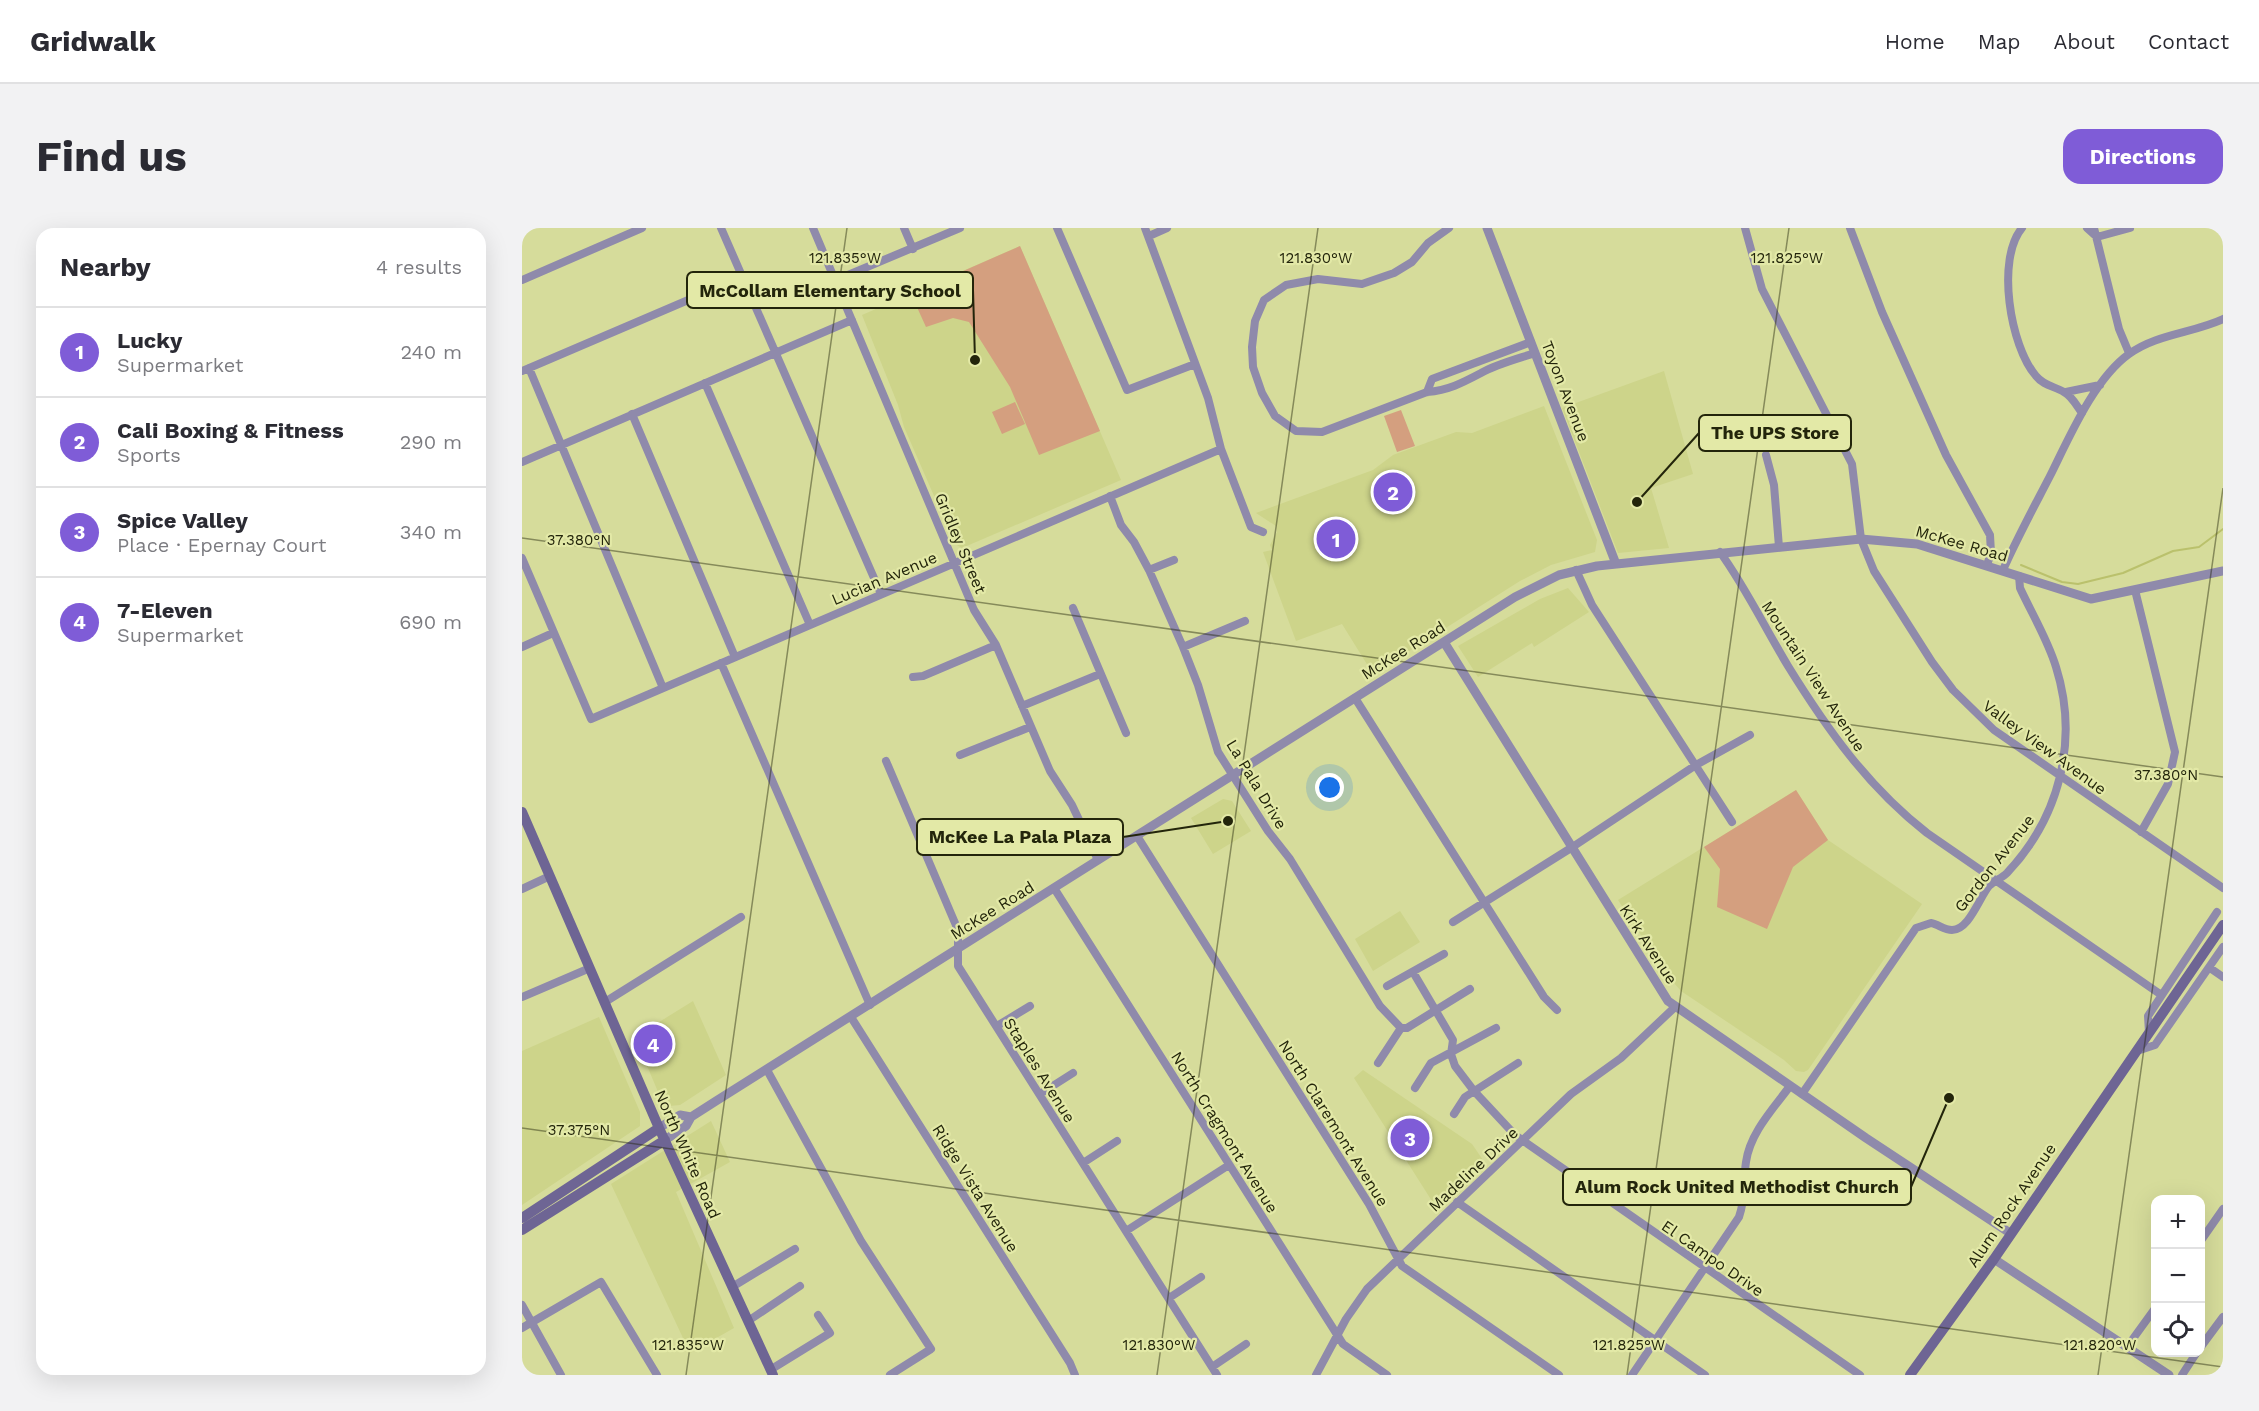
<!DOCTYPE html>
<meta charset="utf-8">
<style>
body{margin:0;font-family:"Work Sans",sans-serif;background:#f2f2f3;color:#2b2b33}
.controls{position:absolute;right:18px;bottom:18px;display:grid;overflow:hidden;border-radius:12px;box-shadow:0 6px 24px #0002}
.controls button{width:54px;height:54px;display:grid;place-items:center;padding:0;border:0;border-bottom:2px solid #e1e1e2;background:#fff;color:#2b2b33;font:30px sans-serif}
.you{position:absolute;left:808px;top:560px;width:21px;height:21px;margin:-15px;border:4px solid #fff;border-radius:50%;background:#1a73e8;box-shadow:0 0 0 9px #1a73e833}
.badge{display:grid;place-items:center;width:39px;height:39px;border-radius:50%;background:#7f5cd7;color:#fff;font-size:20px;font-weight:700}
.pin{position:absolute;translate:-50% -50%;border:3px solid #fff;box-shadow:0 2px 6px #0006}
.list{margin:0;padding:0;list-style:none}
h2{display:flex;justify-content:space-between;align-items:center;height:78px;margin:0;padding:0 24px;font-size:26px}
h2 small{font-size:20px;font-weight:400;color:#7c7c81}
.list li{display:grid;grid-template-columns:39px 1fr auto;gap:18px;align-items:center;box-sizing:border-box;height:90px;padding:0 24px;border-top:2px solid #e1e1e2}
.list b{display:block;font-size:22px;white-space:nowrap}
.list p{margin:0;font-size:20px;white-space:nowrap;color:#7c7c81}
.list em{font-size:20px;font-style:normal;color:#7c7c81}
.icon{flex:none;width:33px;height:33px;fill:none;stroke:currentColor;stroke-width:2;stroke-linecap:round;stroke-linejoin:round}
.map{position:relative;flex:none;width:1701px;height:1147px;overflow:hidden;border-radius:18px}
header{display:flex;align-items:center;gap:36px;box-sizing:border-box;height:84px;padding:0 30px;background:#fff;border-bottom:2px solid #e1e1e2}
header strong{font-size:28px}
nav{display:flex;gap:33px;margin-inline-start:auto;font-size:21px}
.intro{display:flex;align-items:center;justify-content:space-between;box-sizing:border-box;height:144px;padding:0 36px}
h1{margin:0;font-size:42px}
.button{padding:15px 27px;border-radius:18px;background:#7f5cd7;color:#fff;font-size:21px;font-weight:700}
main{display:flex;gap:36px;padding:0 36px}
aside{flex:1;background:#fff;border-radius:18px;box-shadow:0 6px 24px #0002}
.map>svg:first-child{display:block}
</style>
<header>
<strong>Gridwalk</strong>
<nav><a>Home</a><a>Map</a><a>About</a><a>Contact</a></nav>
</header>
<div class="intro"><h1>Find us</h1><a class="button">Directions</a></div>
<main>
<aside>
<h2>Nearby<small>4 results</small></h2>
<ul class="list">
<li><span class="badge">1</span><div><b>Lucky</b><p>Supermarket</p></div><em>240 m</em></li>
<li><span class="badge">2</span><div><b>Cali Boxing &amp; Fitness</b><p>Sports</p></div><em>290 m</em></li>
<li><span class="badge">3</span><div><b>Spice Valley</b><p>Place · Epernay Court</p></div><em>340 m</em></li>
<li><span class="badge">4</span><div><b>7-Eleven</b><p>Supermarket</p></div><em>690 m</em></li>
</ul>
</aside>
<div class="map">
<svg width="1701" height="1147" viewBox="0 0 1701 1147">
<rect width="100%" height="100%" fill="#d6dc9b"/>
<path fill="#cdd48a" d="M498,18L599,252L440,320L433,316L382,199L376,177L340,87Z
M1142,143L1171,246L1129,260L1147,320L1096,325L1040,180Z
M1022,178L1075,312L1073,324L1029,337L998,353L851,446L820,396L774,413L741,324L750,322L748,317L755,304L754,298L734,285L851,242L871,227L934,204L950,205Z
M1046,360L1067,384L1012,419L1010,415L956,449L936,418L1018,371Z
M1274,562L1306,612L1400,676L1286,842L1282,844L1274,843L1262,832L1159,763L1145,747L1096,672Z
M701,571L710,573L729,603L691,626L669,590Z
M878,683L898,714L851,743L833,711Z
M171,773L204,847L158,877L147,878L139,871L113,809Z
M77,789L118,884V898L0,977V823Z
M841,842L950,916L963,935L915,981L832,850Z
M189,893L208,934L154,964L212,1100L168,1125L89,956Z"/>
<path fill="#d49f7f" d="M498,18L578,203L517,227L488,159L447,94L431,90L404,99L389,66Z
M493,174L503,196L480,206L470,184Z
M879,182L893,218L875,224L862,188Z
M1274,562L1306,612L1271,639L1245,701L1195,679L1198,641L1182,619Z"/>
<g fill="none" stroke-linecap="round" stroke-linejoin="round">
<path stroke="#bac16c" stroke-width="2" d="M1499,337L1540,354L1556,356L1601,345L1651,323L1677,319L1701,301"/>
<path stroke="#8f8aab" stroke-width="8" d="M199,0L359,366
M291,0L452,382L474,417L528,543L550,577L576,632
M382,0L391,21
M535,0L605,162L673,136
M623,0L686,170L699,221L729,299L741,304
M927,0L906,15L890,34L872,45L840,56L796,51L764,57L742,72L733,93L730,119L731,139L740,165L753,188L774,203L800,204L905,164C927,162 940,155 959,145C975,136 995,131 1013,125
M1223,0L1240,61L1330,236L1339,311L1352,343L1410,434L1431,462L1472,502L1701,660
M1328,0L1360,84L1424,227L1468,307L1469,325L1465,337
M1500,0C1474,31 1488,118 1514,148C1522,158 1532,158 1542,164C1549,167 1555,178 1560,185
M1565,0L1575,9L1608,0
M1572,0L1597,101L1607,125
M627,8L645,0
M0,52L120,0
M314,52L438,0
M7,140L141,460
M0,143L220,49
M183,155L288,397
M905,164L910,151L1009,114
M1544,164L1578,157
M110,186L213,429
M1244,227L1252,257L1257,319
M0,234L330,92
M588,268L599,297L612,314L627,342L661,419L676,457L696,524L746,603L768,631L858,778L879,800H885L948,761
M1198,324C1224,360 1243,400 1266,438C1305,501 1346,559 1405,605L1638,766
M0,330L69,491L699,221
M627,342L652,332
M1054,342L1070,377L1210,594
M1481,342C1495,310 1512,279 1528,248C1547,210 1572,151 1607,126C1634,106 1671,105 1701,91
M1613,362L1653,524L1646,556L1619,604
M551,380L604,505
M0,419L31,405
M661,419L723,393
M199,435L348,777
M391,449L401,448L474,417
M833,470L1022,769L1035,782
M500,478L578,446
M438,527L508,499
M364,533L436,702V738L695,1147
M615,608L847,976L880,1038L1037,1147
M532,660L821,1116L865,1147
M0,661L28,648
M931,694L1049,620L1174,537L1228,507
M1688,740L1701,749
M891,744L931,812L929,826L933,838L952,863L993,907L1338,1147
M865,758L922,726
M0,769L68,740
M83,774L219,689
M329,789L548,1135L553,1147
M475,798L508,778
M1627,804L1626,788L1695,684
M1615,823L1633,817L1701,719
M856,835L879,800
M245,842L339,1013L409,1121L368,1147
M893,860L909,835L974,800
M518,866L551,845
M1280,866L1394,700L1409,695C1416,696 1422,702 1430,702C1447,702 1457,670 1467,658C1472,653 1480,650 1485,645C1538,589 1557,512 1534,439C1526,412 1510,386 1498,360L1497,348
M932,886L943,869L996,835
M561,935L595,913
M935,974L1183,1147
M604,1003L707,937
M1678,1014L1701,981
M210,1059L273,1021
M647,1070L679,1049
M0,1077L39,1147
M226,1093L278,1058
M0,1100L79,1054L135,1147
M1605,1119L1634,1079
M1678,1120L1701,1089
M690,1139L724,1116
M248,1142L308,1105L296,1087
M794,1147L824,1091L845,1061L1049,866L1099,830L1153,779
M1110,1147L1217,989C1224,970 1221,953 1224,934C1228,905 1251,881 1268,858
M1660,1147L1675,1124"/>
<path stroke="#8f8aab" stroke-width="9" d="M965,0L1094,336
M922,414L1146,773L1344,910L1488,1005
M137,900L158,887L169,889
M143,912L164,898L169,889L194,873L993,369L1037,347L1075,338L1339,311L1395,316L1569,371L1701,343
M1472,1031L1647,1147"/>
<path stroke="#6e6594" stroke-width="10" d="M0,584L137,900L251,1147
M0,990L137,900
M0,1002L143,912
M1388,1147L1472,1031L1701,697"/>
</g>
<path fill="none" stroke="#23250b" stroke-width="1.5" stroke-opacity="0.45" d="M0,310L1701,549M0,900L1701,1139M164,1147L325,0M635,1147L796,0M1105,1147L1267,0M1576,1147L1701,260"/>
<g text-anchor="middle" stroke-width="4.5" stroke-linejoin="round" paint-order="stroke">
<g font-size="16" fill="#23250b" stroke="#e3e9a7">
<text transform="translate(1044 163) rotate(69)" y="6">Toyon Avenue</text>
<text transform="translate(439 315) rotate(67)" y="6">Gridley Street</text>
<text transform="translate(1440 315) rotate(16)" y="6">McKee Road</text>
<text transform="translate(362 350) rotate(-23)" y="6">Lucian Avenue</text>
<text transform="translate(881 422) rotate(-32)" y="6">McKee Road</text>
<text transform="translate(1292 448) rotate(57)" y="6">Mountain View Avenue</text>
<text transform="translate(1523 519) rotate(36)" y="6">Valley View Avenue</text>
<text transform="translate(735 556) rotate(59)" y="6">La Pala Drive</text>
<text transform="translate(1472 635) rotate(-52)" y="6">Gordon Avenue</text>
<text transform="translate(470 682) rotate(-32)" y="6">McKee Road</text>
<text transform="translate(1127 716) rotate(57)" y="6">Kirk Avenue</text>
<text transform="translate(518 842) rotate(58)" y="6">Staples Avenue</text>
<text transform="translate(812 895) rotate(58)" y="6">North Claremont Avenue</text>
<text transform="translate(703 904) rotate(58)" y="6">North Cragmont Avenue</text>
<text transform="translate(166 926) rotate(66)" y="6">North White Road</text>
<text transform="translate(951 941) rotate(-43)" y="6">Madeline Drive</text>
<text transform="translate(454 960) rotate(58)" y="6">Ridge Vista Avenue</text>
<text transform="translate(1489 977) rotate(-56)" y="6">Alum Rock Avenue</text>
<text transform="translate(1191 1030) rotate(35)" y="6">El Campo Drive</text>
</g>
</g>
<g font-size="15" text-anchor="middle" fill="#23250b" stroke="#e3e9a7" stroke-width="4.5" stroke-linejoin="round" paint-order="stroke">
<text x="323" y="35">121.835°W</text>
<text x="794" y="35">121.830°W</text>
<text x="1265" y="35">121.825°W</text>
<text x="57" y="317">37.380°N</text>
<text x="1644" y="552">37.380°N</text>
<text x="57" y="907">37.375°N</text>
<text x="166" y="1122">121.835°W</text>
<text x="637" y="1122">121.830°W</text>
<text x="1107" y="1122">121.825°W</text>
<text x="1578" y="1122">121.820°W</text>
</g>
<path fill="none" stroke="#23250b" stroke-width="2" d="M453 132L451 62M1115 274L1177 205M706 593L601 609M1427 870L1389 959"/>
<g fill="#23250b" stroke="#e3e9a7" stroke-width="2">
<circle cx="453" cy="132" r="6"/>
<circle cx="1115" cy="274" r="6"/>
<circle cx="706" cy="593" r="6"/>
<circle cx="1427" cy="870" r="6"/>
</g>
<g fill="#e3e9a7" stroke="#23250b" stroke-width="2">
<rect x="165" y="44" width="286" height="36" rx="6"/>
<rect x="1177" y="187" width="152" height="36" rx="6"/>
<rect x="395" y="591" width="206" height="36" rx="6"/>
<rect x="1041" y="941" width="348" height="36" rx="6"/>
</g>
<g font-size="18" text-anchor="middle" font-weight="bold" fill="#23250b">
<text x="308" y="69">McCollam Elementary School</text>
<text x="1253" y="211">The UPS Store</text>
<text x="498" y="615">McKee La Pala Plaza</text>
<text x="1215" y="965">Alum Rock United Methodist Church</text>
</g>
</svg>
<div class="controls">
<button>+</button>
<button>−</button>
<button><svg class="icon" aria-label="locate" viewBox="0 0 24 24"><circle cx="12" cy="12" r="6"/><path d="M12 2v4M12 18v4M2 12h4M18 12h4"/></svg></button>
</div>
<div class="you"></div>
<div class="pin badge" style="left:814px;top:311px">1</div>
<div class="pin badge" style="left:871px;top:264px">2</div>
<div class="pin badge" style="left:888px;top:910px">3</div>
<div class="pin badge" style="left:131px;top:816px">4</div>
</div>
</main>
